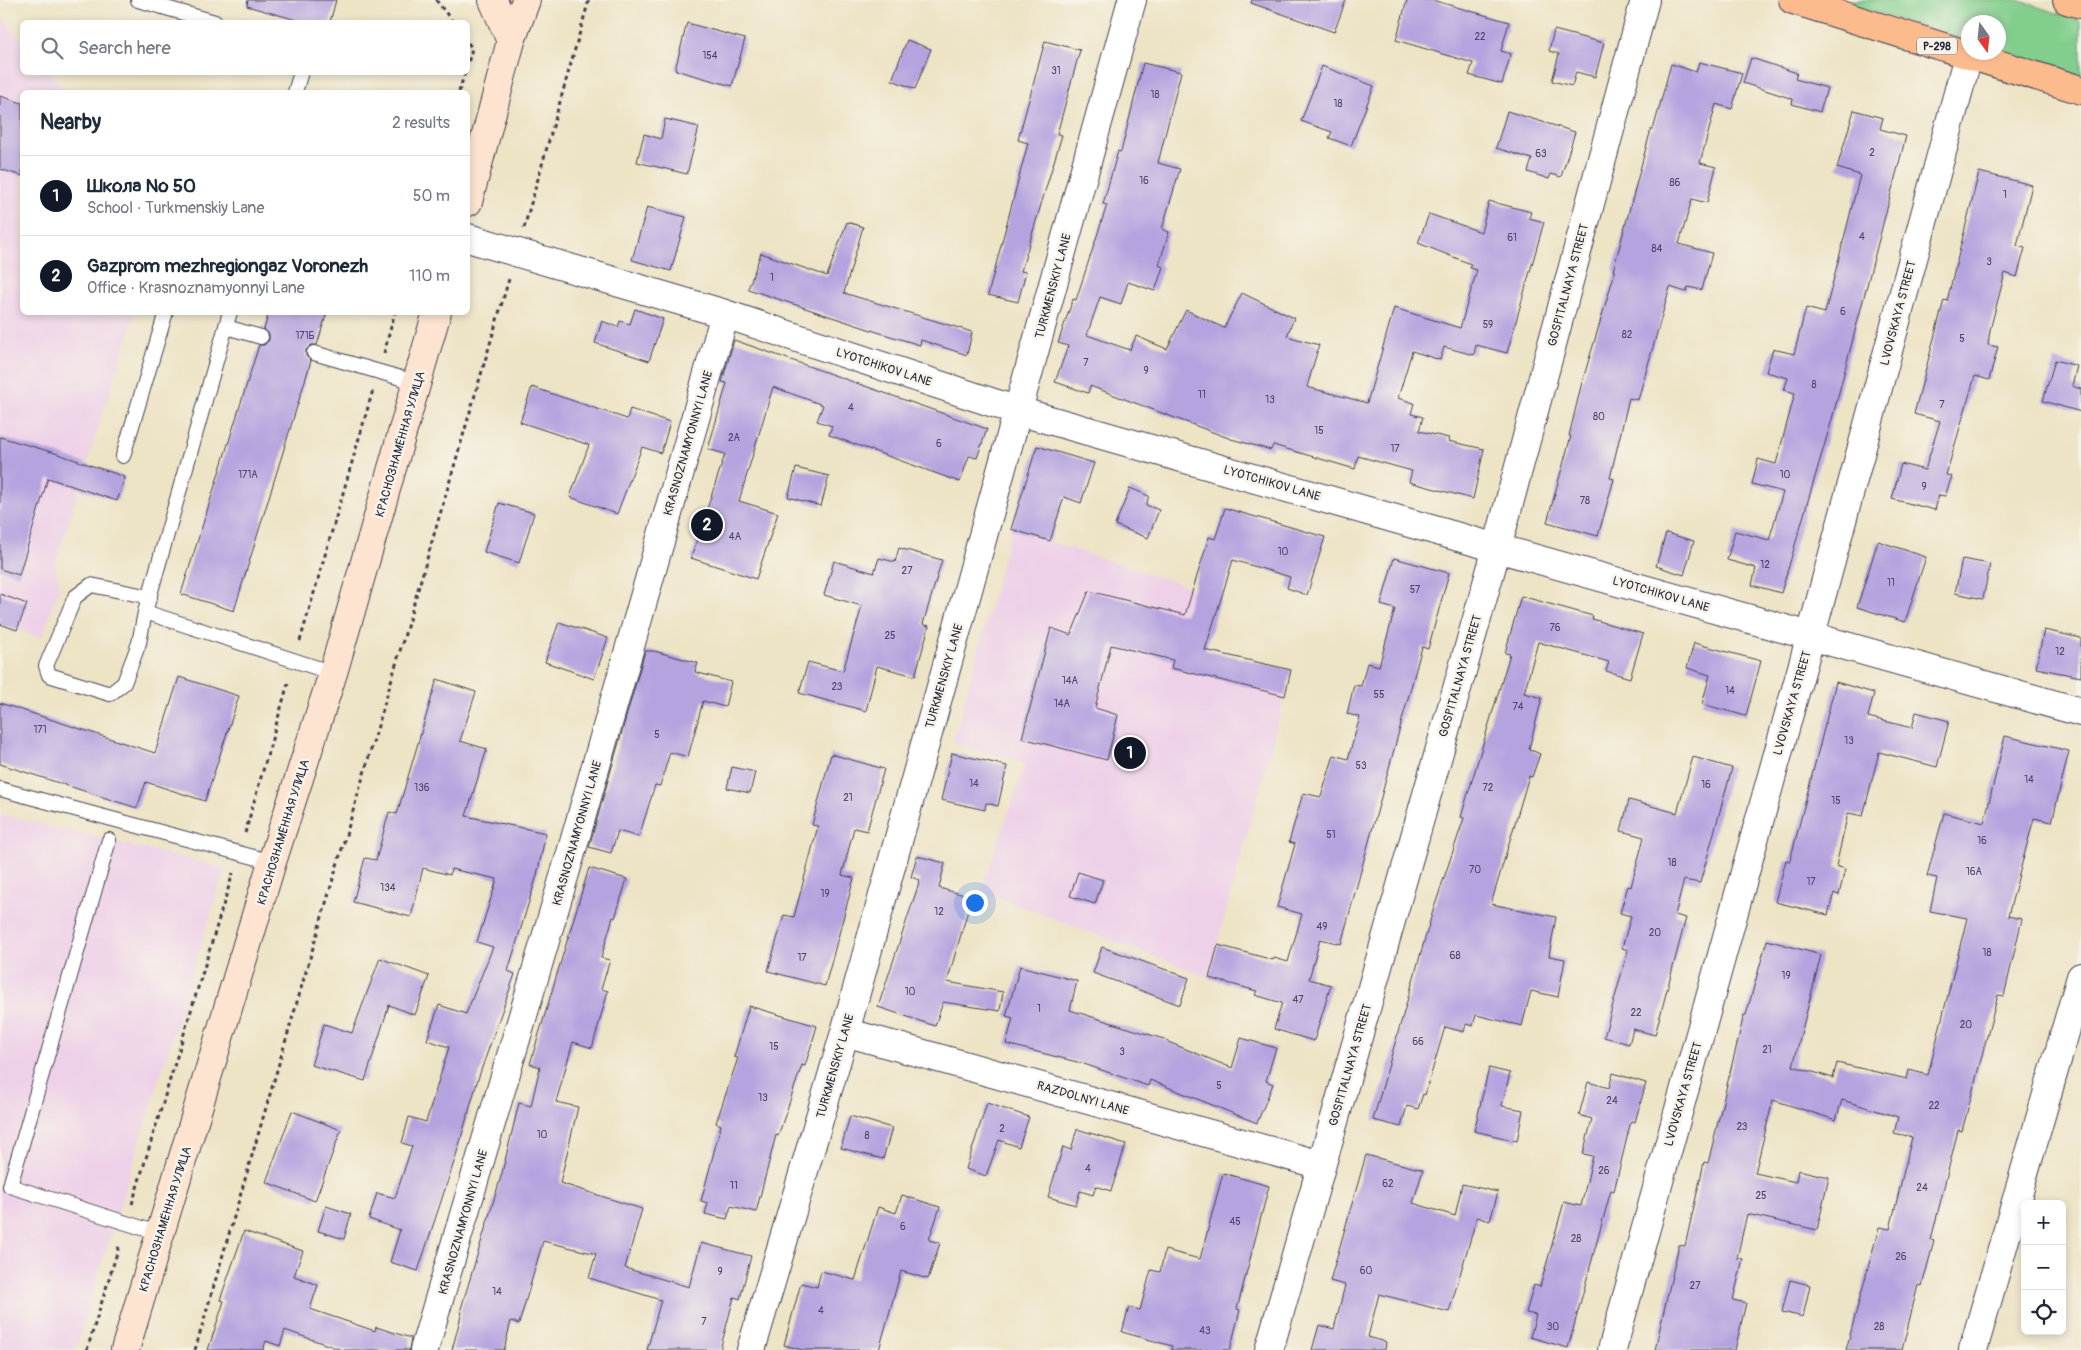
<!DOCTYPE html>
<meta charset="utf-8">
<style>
body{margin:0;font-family:Pangolin,sans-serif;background:#f6f6f7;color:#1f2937}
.controls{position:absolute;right:15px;bottom:15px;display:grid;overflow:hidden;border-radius:8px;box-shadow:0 2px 8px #0003}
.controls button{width:45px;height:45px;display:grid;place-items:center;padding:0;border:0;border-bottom:1px solid #e0e1e3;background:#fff;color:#1f2937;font:25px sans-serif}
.compass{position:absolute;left:1961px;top:15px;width:45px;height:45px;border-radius:50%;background:#fff;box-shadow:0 2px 8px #0003;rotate:165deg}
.you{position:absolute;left:974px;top:902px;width:18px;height:18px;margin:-12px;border:4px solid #fff;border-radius:50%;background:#1a73e8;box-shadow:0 0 0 8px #1a73e833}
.badge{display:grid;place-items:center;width:32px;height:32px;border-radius:50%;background:#111827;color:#fff;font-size:16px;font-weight:700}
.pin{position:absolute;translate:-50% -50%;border:2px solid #fff;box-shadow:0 1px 5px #0006}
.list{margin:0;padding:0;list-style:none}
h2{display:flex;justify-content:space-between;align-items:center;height:65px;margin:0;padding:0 20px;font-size:21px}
h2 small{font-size:16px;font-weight:400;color:#747a83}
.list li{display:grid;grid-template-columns:32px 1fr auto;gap:15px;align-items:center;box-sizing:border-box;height:80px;padding:0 20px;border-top:1px solid #e0e1e3}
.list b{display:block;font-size:19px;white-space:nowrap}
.list p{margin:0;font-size:16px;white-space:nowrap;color:#747a83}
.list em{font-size:16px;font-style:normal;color:#747a83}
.icon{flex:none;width:28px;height:28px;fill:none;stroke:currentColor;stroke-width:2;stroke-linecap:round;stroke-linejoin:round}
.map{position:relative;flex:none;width:2081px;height:1350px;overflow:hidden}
.search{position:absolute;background:#fff;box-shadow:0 2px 8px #0003;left:20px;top:20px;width:450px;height:55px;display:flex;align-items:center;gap:12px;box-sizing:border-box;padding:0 18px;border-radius:8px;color:#747a83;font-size:19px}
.panel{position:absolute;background:#fff;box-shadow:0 2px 8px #0003;left:20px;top:90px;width:450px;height:225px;border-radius:8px}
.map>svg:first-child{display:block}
</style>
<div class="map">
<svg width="2081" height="1350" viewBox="0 0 2081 1350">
<rect width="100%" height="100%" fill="#f7f3e8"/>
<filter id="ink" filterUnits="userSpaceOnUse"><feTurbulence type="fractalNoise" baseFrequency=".02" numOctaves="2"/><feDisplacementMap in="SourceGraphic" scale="10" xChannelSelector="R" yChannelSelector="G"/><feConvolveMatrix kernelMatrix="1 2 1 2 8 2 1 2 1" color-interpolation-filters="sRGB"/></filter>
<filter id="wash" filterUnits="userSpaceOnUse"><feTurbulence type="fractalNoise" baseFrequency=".0096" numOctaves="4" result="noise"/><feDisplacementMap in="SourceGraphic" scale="20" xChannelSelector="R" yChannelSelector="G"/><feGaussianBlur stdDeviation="1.12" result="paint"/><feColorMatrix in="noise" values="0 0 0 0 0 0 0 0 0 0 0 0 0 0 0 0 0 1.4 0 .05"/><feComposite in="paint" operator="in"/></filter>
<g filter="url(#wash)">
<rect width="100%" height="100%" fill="#ede3c5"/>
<path fill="#eed0e8" d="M0,14L22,41V72L49,73L66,92H22V312L135,313L55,564L60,587L42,638L0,624Z
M1011,529L1193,588L1171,668L1285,696L1208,977L981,891L1025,764L953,743Z
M0,814L225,868L75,1350H0Z"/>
<path fill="#82cf8d" stroke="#527864" d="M1835,0H2017L2081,21V76L1999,51L1998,22H1968V41Z"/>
<g id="blocks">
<path fill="#b5a3df" d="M248,0H336L330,22H304L247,6Z
M1252,0H1346L1334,32L1251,3Z
M1407,0H1432L1509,22L1501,51L1511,54L1502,84L1469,75L1473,63L1396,40Z
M687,23L745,39L732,86L675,70Z
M1554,30L1604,43L1595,77L1576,72L1572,86L1552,81L1559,54L1549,51Z
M907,40L931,49L915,89L892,80Z
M1045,41L1080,50L1057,134L1062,135L1021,271L1026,272L1018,302L988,295L1028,143L1018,140Z
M1751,58L1797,73L1795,79L1827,88L1820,112L1792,104L1793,99L1743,83Z
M1699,62L1742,73L1732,109L1716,104L1700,163L1716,167L1707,203L1692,199L1679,244L1712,253L1702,290L1688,287L1686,292L1670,287L1638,400L1629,398L1610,478L1614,479L1598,536L1547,522L1571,436H1569L1581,386L1615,272L1613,271L1651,129L1653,130L1671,64L1696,72Z
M1143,63L1181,72L1158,163L1180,169L1162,229L1169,232L1159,265L1163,267L1155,291L1128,282L1121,304L1100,297L1087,335L1130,350L1136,336L1167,349L1186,310L1224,328L1242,293L1294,318L1287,336L1319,345L1307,387L1367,403L1394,308L1460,328L1477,270L1470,268L1471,264L1418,243L1429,214L1481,232L1489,201L1531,212L1529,218L1544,222L1507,353L1476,345L1474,355L1444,347L1440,360L1412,351L1398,398L1414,403L1411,414L1423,417L1419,431L1449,438L1448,441L1484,449L1473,499L1409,482L1412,471L1358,456L1355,469L1273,445L1271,450L1231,439L1090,386L1088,393L1055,382L1068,346L1058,343L1073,299L1076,300L1107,205L1103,204L1118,151L1121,152Z
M1322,66L1374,86L1351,146L1329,138L1332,132L1301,121Z
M0,96L22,103V176L0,169Z
M1854,110L1883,118L1880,129L1906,136L1832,419L1781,593L1752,585L1756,568L1727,560L1735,531L1769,540L1783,492L1752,484L1758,459L1776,464L1795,393L1784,390L1788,378L1766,372L1773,349L1794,354L1806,308L1825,313L1860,175L1837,168Z
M1507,111L1575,132L1561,177L1551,174L1549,179L1528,172L1532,159L1496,148Z
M665,119L699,127L687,174L637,162L644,134L661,139Z
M1979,172L2032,185L2017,246L2025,248L2017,277L2005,273L1990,330L1988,345L1998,347L1989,380L1975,376L1946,475L1952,476L1945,496L1939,495L1935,510L1892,499L1901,464L1925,470L1940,421L1914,414L1944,300L1947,301Z
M647,207L686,217L671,271L632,260Z
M847,222L863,227L844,293L972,332L967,355L921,340L920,345L877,332L748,289L761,253L827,276Z
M635,309L663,319L649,361L595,343L602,321L618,327L620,321L630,324Z
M269,312H327L317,345H311L306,350V356L311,361L234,611L181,594L259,345H264L269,340V334L264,329Z
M734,340L987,429L977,458L969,456L960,482L829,435L832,426L817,421L823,405L773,387L739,501L778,513L756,579L691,558L725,454L708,449L727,383L722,382Z
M2055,360L2077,366L2072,386L2081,389V412L2043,401Z
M532,387L627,419L630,409L670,422L661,453L642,447L617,514L570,497L589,445L520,422Z
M0,437L55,453L125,477L117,501L48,478L19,575L0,569Z
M1037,446L1094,463L1081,503L1064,497L1050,541L1011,529Z
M796,468L829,476L821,506L788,497Z
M1130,488L1149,496L1146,505L1159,510L1148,538L1115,525Z
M499,503L534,513L519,563L484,552Z
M1225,508L1325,537L1307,595L1287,588L1290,577L1233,560L1205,650L1291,670L1285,696L1171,668L1173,660L1111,645L1095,708L1118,715L1107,760L1022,738L1051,628L1071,635L1089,591L1185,615L1209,537L1215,539Z
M1666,533L1694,541L1684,575L1656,566Z
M1878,541L1926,557L1905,622L1857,607Z
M899,548L942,560L923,624L929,626L915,676L877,666L866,711L799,693L808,662L843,671L862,606L824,595L834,561L874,573L879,558L895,562Z
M1394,558L1449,573L1428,649L1422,647L1341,944L1320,939L1309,979L1331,985L1314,1041L1274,1029L1282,1003L1255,995L1257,991L1209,978L1218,945L1273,960L1274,958L1288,962L1302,914L1277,907L1295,844L1289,842L1303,793L1321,797L1334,755L1348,759L1360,717L1347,714L1354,685L1361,686L1367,663L1379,666L1395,609L1381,605Z
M1962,559L1990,564L1983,599L1955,593Z
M0,594L27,604L17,630L0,624Z
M1521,596L1593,616L1592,619L1643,634L1630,678L1606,671L1609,662L1538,642L1524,693L1542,698L1529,749L1540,754L1532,777L1529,776L1491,904L1556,917L1549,956L1565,959L1558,997L1531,991L1522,1026L1476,1015L1473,1026L1466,1024L1464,1032L1445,1027L1425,1095L1423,1094L1418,1109L1407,1106L1401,1127L1373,1120L1432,914L1464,818L1461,817L1510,654L1505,653Z
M559,622L608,638L594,679L545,662Z
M2044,630L2081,638V677L2036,668Z
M1694,643L1761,661L1746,716L1702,704L1710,675L1687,668Z
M645,651H654L698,663L695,672L731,682L725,707L703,701L688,757L670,752L660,786L655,785L639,837L618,831L611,853L589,847Z
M179,677L239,696L205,801L146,782L137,808L0,764V703L155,753Z
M437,679L476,692L460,741L487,749L466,816L546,833L537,875L508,971L515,974L478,1079L455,1159L418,1271L390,1262L400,1230L369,1219L377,1193L395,1198L412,1146L402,1143L409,1117L426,1122L449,1047L427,1040L439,1005L466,1014L493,947L477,942L497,879L451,869L450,875L423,868L411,917L353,902L365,858L376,860L389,812L397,814Z
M1836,682L1874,693L1868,717L1912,728L1916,712L1949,721L1937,767L1879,752L1863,816L1848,813L1836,866L1845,869L1839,895L1834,893L1828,915L1775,902L1786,860L1790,861Z
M2005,736L2069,751L2052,822L2034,818L2008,916L2022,919L2004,996L1998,995L1962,1131L1958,1130L1931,1240L1934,1241L1922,1286L1918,1285L1902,1350H1846L1879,1227L1890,1229L1912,1137L1894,1133L1898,1117L1842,1100L1836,1120L1773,1100L1755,1173L1796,1182L1798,1170L1829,1177L1817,1230L1747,1214L1737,1258L1743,1259L1733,1300L1746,1303L1735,1350H1655L1679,1245L1685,1246L1704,1162L1708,1163L1744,1015H1746L1767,940L1821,955L1793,1066L1833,1078L1837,1063L1907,1079L1909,1070L1928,1075L1967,918L1930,911L1937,878L1927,876L1944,813L1984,823Z
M952,753L1007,766L998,806L986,803L985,810L941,800Z
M831,754L884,769L867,831L854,828L842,875L854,878L825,986L768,971L784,915L794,917L818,826L812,825Z
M1693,757L1732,768L1700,883L1684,880L1675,915L1686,918L1655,1035L1633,1029L1629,1044L1604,1037L1628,950L1622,948L1631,916L1620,913L1628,886L1631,887L1644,837L1621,831L1629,800L1677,813Z
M732,767L755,772L750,793L727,788Z
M917,856L945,863L939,888L972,897L947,982L1003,992L1000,1011L943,1002L935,1026L878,1007L920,880L911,877Z
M589,868L627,879L615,918L613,917L601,958L610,960L601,989L608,991L592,1048L573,1042L556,1102L578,1107L560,1183L642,1209L625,1268L689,1287L701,1243L751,1256L740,1299L734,1297L720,1350H647L661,1300L589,1278L596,1254L543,1241L519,1324L511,1321L504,1350H452L462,1312H460L502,1173L519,1103L531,1106L540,1067L530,1064Z
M1078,872L1103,880L1095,904L1070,896Z
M1102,947L1189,978L1180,1005L1093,973Z
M380,958L429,976L415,1015L389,1005L365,1081L311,1065L324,1024L352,1033Z
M1020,966L1077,981L1070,1010L1167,1040L1166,1041L1232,1068L1241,1038L1276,1048L1266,1081L1273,1084L1257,1123L1150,1080L1148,1086L1081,1063L1006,1044L1013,1018L1006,1016Z
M749,1006L817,1026L805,1066L802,1065L778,1136L776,1135L756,1212L731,1206L727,1219L705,1214L708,1203L701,1201L721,1125L716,1123L738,1058L734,1057Z
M1489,1068L1510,1073L1502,1106L1523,1110L1517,1141L1474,1131Z
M1613,1073L1646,1083L1635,1122L1631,1121L1614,1191L1611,1190L1568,1348L1530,1337L1536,1315L1526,1313L1534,1285L1540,1287L1564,1202L1581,1206L1593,1156L1583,1154L1592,1119L1579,1115L1588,1082L1609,1088Z
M987,1103L1029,1117L1019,1147L999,1140L986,1176L966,1169Z
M292,1111L341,1130L315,1201L266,1182Z
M850,1116L892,1128L883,1159L841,1148Z
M1077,1129L1126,1144L1111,1191L1096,1186L1093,1195L1080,1191L1076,1205L1048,1197L1063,1147L1071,1150Z
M1366,1155L1423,1170L1413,1203L1455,1216L1462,1184L1498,1192L1490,1221L1477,1217L1449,1312L1379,1294L1368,1337L1386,1342L1385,1350H1312L1319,1325L1334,1329L1345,1285L1330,1281Z
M1223,1173L1269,1186L1237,1309L1240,1310L1230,1350H1171L1172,1346L1122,1332L1129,1307L1140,1310L1151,1270L1160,1272L1165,1250L1200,1259Z
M902,1195L940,1207L929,1240L940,1243L928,1279L901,1271L879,1350H802L784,1345L801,1283L817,1287L821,1271L855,1280L878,1207L896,1213Z
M326,1206L351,1214L344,1239L318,1231Z
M244,1231L303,1251L294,1276L318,1285L310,1309L375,1331L376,1327L411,1338L409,1350H342L285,1330L280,1346L266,1341L263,1350H208L224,1301L220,1300Z
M1790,1280L1810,1285L1803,1317L1782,1312Z"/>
</g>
</g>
<g filter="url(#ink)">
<use href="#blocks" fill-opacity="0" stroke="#403f50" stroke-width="1"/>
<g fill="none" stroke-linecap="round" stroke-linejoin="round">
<g stroke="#403f50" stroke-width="16">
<path id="lane" d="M138,0L215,22
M295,92L301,72
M230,312L145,612L333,673
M226,327L261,337
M314,353L418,383
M123,456L166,312
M145,612L139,643L124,683L110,694L49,675L46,666L75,597L91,585L150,597
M0,789L272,862
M109,840L10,1186L161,1234"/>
</g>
<g stroke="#403f50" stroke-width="30">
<path id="street" d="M468,238L725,314L1018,411L1497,548L2081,712
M845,1032L1321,1165
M424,1350L571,853L725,314
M751,1350L845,1032L1132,0
M1269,1350L1497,548L1645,0
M1612,1350L1811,635L1968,56
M1973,1350L2081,977"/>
</g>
<g stroke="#403f50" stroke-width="30">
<path id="secondary" d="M493,0L511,41
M468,202L511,41L526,0
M125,1350L272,862L333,673L437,312"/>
</g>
<g stroke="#403f50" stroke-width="30">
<path id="highway" d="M1793,0L2081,90
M2067,0L2081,4"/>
</g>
<path stroke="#403f50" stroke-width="3" stroke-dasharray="4 4" stroke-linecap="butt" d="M436,0L453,22
M468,43L472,48L468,63
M459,92L465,72
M524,228L589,0
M384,353L395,312
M300,641L373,390
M245,833L289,680
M132,1204L233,873
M87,1350L120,1243
M195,1350L509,279"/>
<use href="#lane" stroke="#fff" stroke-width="14"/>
<use href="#street" stroke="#fff" stroke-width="28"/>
<use href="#secondary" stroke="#fde4d1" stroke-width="28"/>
<use href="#highway" stroke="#fbbb8d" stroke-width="28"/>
</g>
</g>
<g text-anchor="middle" stroke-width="5" stroke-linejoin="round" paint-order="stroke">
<g font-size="10" fill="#474264">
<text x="1480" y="40">22</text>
<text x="710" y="59">154</text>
<text x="1056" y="74">31</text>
<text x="1155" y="98">18</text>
<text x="1338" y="107">18</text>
<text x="1872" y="156">2</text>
<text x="1541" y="157">63</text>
<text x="1144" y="184">16</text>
<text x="1675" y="186">86</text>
<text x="2005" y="198">1</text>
<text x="1862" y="240">4</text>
<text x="1512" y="241">61</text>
<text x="1657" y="252">84</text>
<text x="1989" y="265">3</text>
<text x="772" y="281">1</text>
<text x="1843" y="315">6</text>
<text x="1488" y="328">59</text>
<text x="1627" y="338">82</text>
<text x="305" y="339">171Б</text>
<text x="1962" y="342">5</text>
<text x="1086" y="366">7</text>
<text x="1146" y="374">9</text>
<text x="1814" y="388">8</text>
<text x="1202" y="398">11</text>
<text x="1270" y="403">13</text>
<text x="1942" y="408">7</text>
<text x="851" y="411">4</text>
<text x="1599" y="420">80</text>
<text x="1319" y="434">15</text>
<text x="734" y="441">2А</text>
<text x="939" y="447">6</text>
<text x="1395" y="452">17</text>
<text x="248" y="478">171А</text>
<text x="1785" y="478">10</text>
<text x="1924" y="490">9</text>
<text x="1585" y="504">78</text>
<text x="735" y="540">4А</text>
<text x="1283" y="555">10</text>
<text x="1765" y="568">12</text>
<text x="907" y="574">27</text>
<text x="1891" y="586">11</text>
<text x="1415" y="593">57</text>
<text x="1555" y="631">76</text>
<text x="890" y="639">25</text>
<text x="2060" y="655">12</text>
<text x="1070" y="684">14А</text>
<text x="837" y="690">23</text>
<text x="1730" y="694">14</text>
<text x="1379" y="698">55</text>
<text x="1062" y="707">14А</text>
<text x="1518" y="710">74</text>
<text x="40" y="733">171</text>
<text x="657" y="738">5</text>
<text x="1849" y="744">13</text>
<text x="1361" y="769">53</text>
<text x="2029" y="783">14</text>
<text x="974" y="787">14</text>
<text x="1706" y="788">16</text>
<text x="422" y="791">136</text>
<text x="1488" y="791">72</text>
<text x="848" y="801">21</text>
<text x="1836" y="804">15</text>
<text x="1331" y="838">51</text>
<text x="1982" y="844">16</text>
<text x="1672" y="866">18</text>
<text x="1475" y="873">70</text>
<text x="1974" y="875">16А</text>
<text x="1811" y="885">17</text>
<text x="388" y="891">134</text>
<text x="825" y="897">19</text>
<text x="939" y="915">12</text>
<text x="1322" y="930">49</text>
<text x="1655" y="936">20</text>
<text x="1987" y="956">18</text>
<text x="1455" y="959">68</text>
<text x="802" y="961">17</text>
<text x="1786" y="979">19</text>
<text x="910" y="995">10</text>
<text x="1298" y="1003">47</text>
<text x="1039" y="1012">1</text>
<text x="1636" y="1016">22</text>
<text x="1966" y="1028">20</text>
<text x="1418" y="1045">66</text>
<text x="774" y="1050">15</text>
<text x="1767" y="1053">21</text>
<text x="1122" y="1055">3</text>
<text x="1219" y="1089">5</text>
<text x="763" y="1101">13</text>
<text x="1612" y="1104">24</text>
<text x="1934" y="1109">22</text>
<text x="1742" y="1130">23</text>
<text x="1002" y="1132">2</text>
<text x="542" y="1138">10</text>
<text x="867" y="1139">8</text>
<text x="1088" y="1172">4</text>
<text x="1604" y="1174">26</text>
<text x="1388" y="1187">62</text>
<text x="734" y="1189">11</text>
<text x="1922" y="1191">24</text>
<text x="1761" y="1199">25</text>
<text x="1235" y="1225">45</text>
<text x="903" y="1230">6</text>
<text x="1576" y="1242">28</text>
<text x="1901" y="1260">26</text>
<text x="1366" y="1274">60</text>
<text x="720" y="1275">9</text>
<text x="1695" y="1289">27</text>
<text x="497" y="1295">14</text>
<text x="821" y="1314">4</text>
<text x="704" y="1325">7</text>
<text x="1553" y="1330">30</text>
<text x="1879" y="1330">28</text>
<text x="1205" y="1334">43</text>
</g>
<rect fill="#f7f3e8" stroke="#62616f" stroke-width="1" x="1917" y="37.5" width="40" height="17" rx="4"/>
<g font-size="11" font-weight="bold" fill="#22223b">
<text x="1937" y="50">Р-298</text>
</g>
<g font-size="12" fill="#22223b" stroke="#f7f3e8">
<text transform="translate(1568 285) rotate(-75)" y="4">GOSPITALNAYA STREET</text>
<text transform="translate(1053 286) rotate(-75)" y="4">TURKMENSKIY LANE</text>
<text transform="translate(1898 313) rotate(-75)" y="4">LVOVSKAYA STREET</text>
<text transform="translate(884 367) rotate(18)" y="4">LYOTCHIKOV LANE</text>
<text transform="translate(688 443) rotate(-74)" y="4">KRASNOZNAMYONNYI LANE</text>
<text transform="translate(400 444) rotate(-74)" y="4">КРАСНОЗНАМЁННАЯ УЛИЦА</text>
<text transform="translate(1272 483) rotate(16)" y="4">LYOTCHIKOV LANE</text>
<text transform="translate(1661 594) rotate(16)" y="4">LYOTCHIKOV LANE</text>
<text transform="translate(944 676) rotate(-74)" y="4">TURKMENSKIY LANE</text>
<text transform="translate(1460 676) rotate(-74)" y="4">GOSPITALNAYA STREET</text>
<text transform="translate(1792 703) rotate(-74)" y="4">LVOVSKAYA STREET</text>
<text transform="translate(283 832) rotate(-73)" y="4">КРАСНОЗНАМЁННАЯ УЛИЦА</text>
<text transform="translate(577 833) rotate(-74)" y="4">KRASNOZNAMYONNYI LANE</text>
<text transform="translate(1350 1065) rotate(-74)" y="4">GOSPITALNAYA STREET</text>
<text transform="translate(835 1066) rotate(-74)" y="4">TURKMENSKIY LANE</text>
<text transform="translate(1683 1094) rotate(-74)" y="4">LVOVSKAYA STREET</text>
<text transform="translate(1083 1098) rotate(16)" y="4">RAZDOLNYI LANE</text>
<text transform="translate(165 1219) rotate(-73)" y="4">КРАСНОЗНАМЁННАЯ УЛИЦА</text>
<text transform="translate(463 1222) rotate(-74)" y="4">KRASNOZNAMYONNYI LANE</text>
</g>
</g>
</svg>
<div class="controls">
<button>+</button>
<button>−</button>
<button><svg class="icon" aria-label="locate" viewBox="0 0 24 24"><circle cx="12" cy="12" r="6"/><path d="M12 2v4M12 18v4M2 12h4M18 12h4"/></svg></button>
</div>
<svg class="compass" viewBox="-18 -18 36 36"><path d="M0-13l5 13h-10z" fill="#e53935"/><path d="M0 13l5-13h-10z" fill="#747a83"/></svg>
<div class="you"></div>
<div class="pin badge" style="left:1130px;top:753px">1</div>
<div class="pin badge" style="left:707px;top:525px">2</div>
<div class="search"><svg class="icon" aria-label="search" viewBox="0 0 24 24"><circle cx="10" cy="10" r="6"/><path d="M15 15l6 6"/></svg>Search here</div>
<section class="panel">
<h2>Nearby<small>2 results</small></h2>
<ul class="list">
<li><span class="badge">1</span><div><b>Школа № 50</b><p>School · Turkmenskiy Lane</p></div><em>50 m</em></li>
<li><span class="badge">2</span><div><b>Gazprom mezhregiongaz Voronezh</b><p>Office · Krasnoznamyonnyi Lane</p></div><em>110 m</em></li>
</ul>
</section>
</div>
